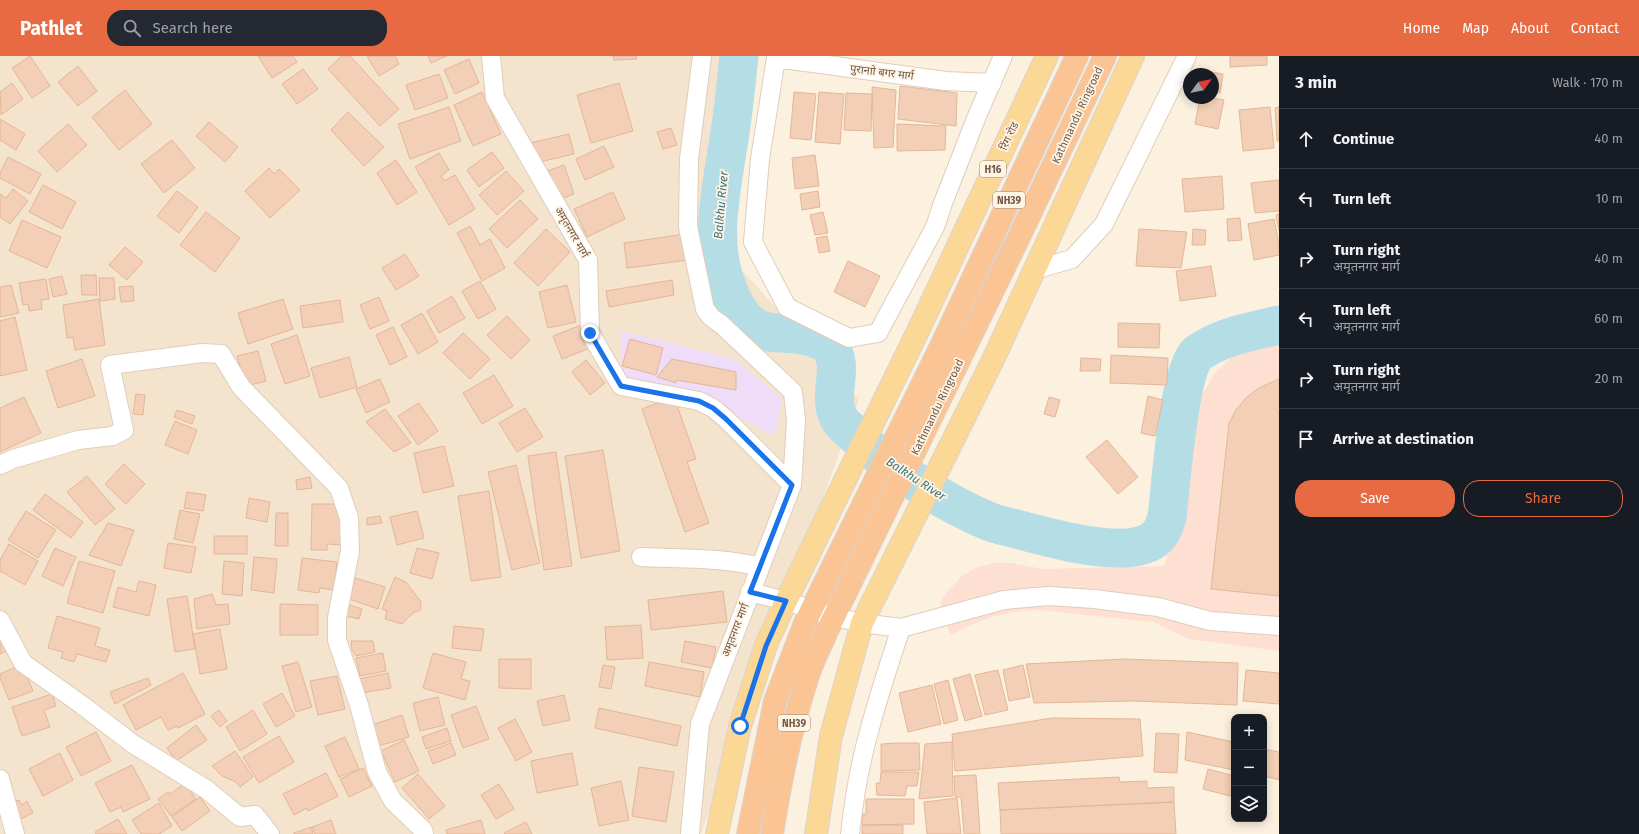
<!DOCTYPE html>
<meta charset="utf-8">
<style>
body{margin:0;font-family:"Fira Sans","Noto Sans Devanagari",sans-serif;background:#242831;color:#f1f3f6}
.controls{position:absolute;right:12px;bottom:12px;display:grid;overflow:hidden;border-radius:8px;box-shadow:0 2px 10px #0003}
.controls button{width:36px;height:36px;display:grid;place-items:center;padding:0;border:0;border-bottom:1px solid #363941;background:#171b24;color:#f1f3f6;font:20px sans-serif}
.compass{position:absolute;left:1183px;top:12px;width:36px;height:36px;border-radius:50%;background:#171b24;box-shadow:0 2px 10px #0003;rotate:57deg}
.stop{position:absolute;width:12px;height:12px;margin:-9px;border:3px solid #1a73e8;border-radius:50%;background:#fff}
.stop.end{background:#1a73e8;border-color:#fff;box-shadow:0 1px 4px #0008}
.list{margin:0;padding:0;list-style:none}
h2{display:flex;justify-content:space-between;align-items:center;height:52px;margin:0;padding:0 16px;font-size:17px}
h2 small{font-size:13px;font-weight:400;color:#9ea1a6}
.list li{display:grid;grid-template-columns:26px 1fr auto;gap:12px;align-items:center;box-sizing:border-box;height:60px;padding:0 16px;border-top:1px solid #363941}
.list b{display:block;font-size:15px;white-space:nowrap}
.list p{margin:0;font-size:13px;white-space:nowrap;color:#9ea1a6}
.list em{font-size:13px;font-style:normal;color:#9ea1a6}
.actions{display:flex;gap:8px;padding:12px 16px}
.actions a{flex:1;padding:9px 0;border:1px solid #e86a42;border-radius:16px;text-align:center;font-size:14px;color:#e86a42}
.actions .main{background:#e86a42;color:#fff}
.icon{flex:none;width:22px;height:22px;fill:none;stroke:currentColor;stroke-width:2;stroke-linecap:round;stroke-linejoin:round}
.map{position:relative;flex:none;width:1279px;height:778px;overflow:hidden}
header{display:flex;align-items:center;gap:24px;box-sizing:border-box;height:56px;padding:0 20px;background:#e86a42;color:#fff}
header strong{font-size:19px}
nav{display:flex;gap:22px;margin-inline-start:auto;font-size:14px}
.search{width:280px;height:36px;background:#242831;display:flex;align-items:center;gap:10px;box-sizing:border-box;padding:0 14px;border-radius:16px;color:#9ea1a6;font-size:15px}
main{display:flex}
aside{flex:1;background:#171b24}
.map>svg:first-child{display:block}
</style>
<header>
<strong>Pathlet</strong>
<div class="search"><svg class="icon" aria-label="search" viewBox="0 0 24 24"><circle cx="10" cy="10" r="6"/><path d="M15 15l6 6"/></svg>Search here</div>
<nav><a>Home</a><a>Map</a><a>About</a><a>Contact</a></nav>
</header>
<main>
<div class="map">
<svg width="1279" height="778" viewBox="0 0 1279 778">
<rect width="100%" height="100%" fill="#fcf1df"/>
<path fill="#f4e3cd" d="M0,0H738L718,188L859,343L701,778H0Z"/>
<path fill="#fde0d2" d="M1279,280V595L1188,583L1153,566L1038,554L1014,556L992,561L973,568L950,579L940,546L948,535L962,520L977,511L995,507H1012L1043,513L1164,510L1176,467L1179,434L1189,380L1202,339L1215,317L1232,301L1251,290Z"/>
<path fill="#eedcf8" d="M622,275L735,303L782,343L777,372L773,379L706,344L622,322Z"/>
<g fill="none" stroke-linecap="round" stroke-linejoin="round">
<path stroke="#b4dde5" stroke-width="39" d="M739,0C736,30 733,60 728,89C721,136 709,186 727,231C731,243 740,261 751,269C759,275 772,277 782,277C793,278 804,278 814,282C819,284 825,285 829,290C847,311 825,340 840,364C843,369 850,374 854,378C888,411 945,447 988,465C998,469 1009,471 1020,474C1051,482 1122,503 1152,485C1161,479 1164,471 1167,461C1171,429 1178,321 1196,299C1198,296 1203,294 1206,292C1228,279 1254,275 1279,269"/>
</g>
<path fill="#f2cfb6" stroke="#e4b697" d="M30,0L50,30L32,42L12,12Z
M258,0H293L297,6L272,22Z
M342,0H350L399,53L380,70L328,13Z
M367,0H395L399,8L379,20Z
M428,0H447L431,7Z
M613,0H636L637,3L614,4Z
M1230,0H1267V9L1230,11Z
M469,3L479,27L455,38L444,14Z
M78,10L97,35L78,50L58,26Z
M303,13L318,33L297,48L282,28Z
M1206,15L1223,18L1220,37L1213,36V18H1205Z
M439,18L448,42L415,54L406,29Z
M12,27L23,43L1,59L0,36Z
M619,27L633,75L591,87L577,39Z
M900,30L957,37L956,70L898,63Z
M872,31L896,34L893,91L874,92Z
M125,34L152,68L119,94L92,61Z
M482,36L501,78L473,90L454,49Z
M794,36L816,38L811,84L790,82Z
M819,36L844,38L840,88L815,86Z
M846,37L872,38L871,75L844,74Z
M1200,42H1212L1224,44L1218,73L1195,68Z
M449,51L461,85L410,103L398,68Z
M1270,51L1274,92L1243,95L1239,54Z
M1279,51V85H1277L1275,52Z
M348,56L384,91L364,110L331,74Z
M0,63L25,78L16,94L0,84Z
M209,66L238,91L225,106L196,80Z
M68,68L87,89L57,116L38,95Z
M897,68L946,70L945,94L897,95Z
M671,72L677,89L663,93L657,76Z
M569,78L574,98L535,107L530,87Z
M172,84L195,112L164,137L141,108Z
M604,90L614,111L585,124L576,103Z
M492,96L504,112L479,131L467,114Z
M439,97L449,114L441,120L444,125L455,119L475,153L449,169L415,111Z
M815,99L819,130L795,133L792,102Z
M8,101L41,118L30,138L0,122V117Z
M396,104L417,136L397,149L377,117Z
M564,109L574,138L558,144L547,115Z
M269,112L274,118L279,113L300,134L270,162L245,135Z
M506,115L524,135L497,159L479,139Z
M1222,120L1224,153L1185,156L1182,123Z
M1279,124V155L1255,157L1251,127Z
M43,129L76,146L62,173L29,156Z
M13,133L28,145L10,168L0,161V138L6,142Z
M177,135L198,151L179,177L157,160Z
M818,135L820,151L802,154L800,138Z
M613,136L625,163L587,181L574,153Z
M520,144L538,163L507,192L489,173Z
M206,156L240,182L215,216L180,189Z
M823,156L828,177L815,179L810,159Z
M1279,158V175L1276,159Z
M1240,162L1242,184L1228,185L1227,163Z
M1274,163L1279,188V199L1254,204L1248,168Z
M22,164L61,181L47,212L9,195Z
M470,170L480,189L490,183L505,212L482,225L457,177Z
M546,173L570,196L538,230L514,207Z
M1139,173L1187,176L1181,212L1136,210Z
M1193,173L1206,174L1205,189H1192Z
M685,178L689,204L627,212L624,187Z
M827,180L830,195L819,197L816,182Z
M125,191L143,206L127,224L109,209Z
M405,198L419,220L396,234L382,212Z
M848,205L880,220L865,251L834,236Z
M1211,210L1216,240L1180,245L1176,215Z
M81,219H96L97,239H82Z
M62,220L67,238L53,241L49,223Z
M99,222H114L115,243L100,245Z
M46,223L49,243L41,244L42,253L29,255L28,248L23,249L19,227Z
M672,224L674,239L609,251L606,235Z
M480,225L496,253L478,263L462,235Z
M11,229L19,257L0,261V231Z
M567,229L576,266L548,272L539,236Z
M133,230L134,245L121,246L119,231Z
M452,240L465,262L439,277L427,255Z
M379,241L389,265L370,273L360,249Z
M99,243L105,289L75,294L73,281L67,282L63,249Z
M283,243L293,273L248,288L238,257Z
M340,244L343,266L303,272L300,250Z
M422,257L438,286L418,298L401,269Z
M507,260L530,284L511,303L487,279Z
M15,261L27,314L0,320V265Z
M1118,267L1160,268L1159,292L1118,291Z
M581,269L590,292L562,303L553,280Z
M393,271L407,301L390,309L376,279Z
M463,277L490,303L470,323L443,297Z
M297,279L310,320L285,328L271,288Z
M630,283L663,292L656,319L622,310Z
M258,295L266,325L246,330L237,300Z
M1111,299L1168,302L1167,329L1110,327Z
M349,301L357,331L320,342L311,312Z
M1081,302L1101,303L1100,315H1080Z
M82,303L95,340L58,352L46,315Z
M672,303L736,316V334L676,324V327L657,321Z
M586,304L605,327L590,339L572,316Z
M494,319L513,350L482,368L463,337Z
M380,323L390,346L366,357L356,333Z
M1279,323V540L1211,533L1229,367L1236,354L1246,342L1259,332Z
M136,338L145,339L143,359L133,358Z
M1148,340L1163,344L1155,380L1141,377Z
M24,341L41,377L0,396V352Z
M674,341L696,403L687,406L709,467L685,476L642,353Z
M1049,341L1060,344L1055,361L1044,358Z
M419,347L438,375L418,389L398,360Z
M525,352L543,381L517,396L499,367Z
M385,353L411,387L394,396L366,366Z
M177,354L195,360L192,368L174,361Z
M175,365L197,374L188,398L165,389Z
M1107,384L1138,421L1118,438L1086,401Z
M444,390L454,430L423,437L414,397Z
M603,394L620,495L581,502L565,400Z
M556,396L572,510L544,514L528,400Z
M124,408L145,428L126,448L105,428Z
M516,409L540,507L512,514L488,416Z
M87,420L115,453L95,469L67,436Z
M310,421L312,432L297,434L296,424Z
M489,435L501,521L471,525L458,440Z
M187,436L206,439L203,455L184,452Z
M45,438L83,466L71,482L33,454Z
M249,442L270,446L267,466L246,462Z
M312,448H342L341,489L327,488V494H311Z
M180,454L200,458L193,487L174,483Z
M26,455L56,474L38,502L8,484Z
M417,455L424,482L397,489L390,461Z
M276,457H288V490H275Z
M380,460L382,467L367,469V462Z
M108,467L134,474L121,510L89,499Z
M214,480H247V498H214Z
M168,487L196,491L191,517L164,512Z
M9,488L38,505L25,529L0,515V504Z
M55,492L76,501L63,530L42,520Z
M417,492L439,497L432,523L410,517Z
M254,501L277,503L274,537L251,534Z
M302,502L337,506L334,534L320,532L319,537L298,534Z
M79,505L115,515L103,557L67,547Z
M224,505L244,507L242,540L222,538Z
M395,521L406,526L421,546L420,554L413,557L402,568L385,563L387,555L382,553Z
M355,522L385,531L378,553L349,543Z
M139,525L156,529L149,560L113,551L118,531L136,536Z
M723,535L727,566L651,574L648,544Z
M212,538L216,549L228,548L230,568L197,573L194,543Z
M187,540L195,593L175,596L167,543Z
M280,548L318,549V579H280Z
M350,549L362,553L359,563L346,560Z
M57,560L100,572L95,590L110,594L106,606L77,598L74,606L61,602L63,596L48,592Z
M641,569L643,602L607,604L605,571Z
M454,570L484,573L481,595L452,592Z
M220,573L227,613L200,618L193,578Z
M0,581L10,594L0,598Z
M351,585H373L375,596L356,600L352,594Z
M685,585L716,591L712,612L681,606Z
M383,597L386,615L360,620L356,602Z
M433,597L466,606L461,623L470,625L465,644L423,632Z
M499,603H531V633L499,632Z
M1125,603L1238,607L1237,649L1134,645L1034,647L1026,608Z
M298,606L312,651L296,656L282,610Z
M649,606L704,616L700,641L645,630Z
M22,608L33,635L9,644L0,622V618Z
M603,609L615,611L611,633L599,631Z
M1023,609L1030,641L1009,645L1003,614Z
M998,614L1008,654L985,659L975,619Z
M1246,614L1279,617V648L1243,645Z
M183,617L205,658L178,672L177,670L168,674L161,661L136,674L123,649Z
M388,617L391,632L361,637L359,623Z
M970,618L982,660L965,665L953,623Z
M337,620L345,653L318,659L310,625Z
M148,622L151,629L115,648L110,636Z
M948,624L958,664L944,668L934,628Z
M932,629L941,668L908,676L899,637Z
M282,637L295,660L276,671L263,648Z
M52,638L56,650L44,654L50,671L22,680L12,651Z
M564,639L570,664L543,670L537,645Z
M438,641L445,669L420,675L413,647Z
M476,650L489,683L463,692L451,659Z
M599,652L681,670L677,690L595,672Z
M219,654L227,665L220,671L211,660Z
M253,654L267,678L240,695L226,671Z
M402,659L409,681L378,690L372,669Z
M1052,662L1140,663L1143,700L955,715L952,678Z
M515,663L532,696L516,705L498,672Z
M196,669L207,684L176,705L167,692Z
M447,672L451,685L426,693L422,681Z
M96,676L111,705L81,720L66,691Z
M1187,676L1234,686V714L1185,704Z
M1156,677L1179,678L1177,717L1154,716Z
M279,680L294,706L259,727L243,701Z
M345,681L359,713L339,721L325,690Z
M404,684L419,715L395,726L381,695Z
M952,686L953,740L919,743L925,688Z
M451,687L456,699L433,708L428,695Z
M896,687H919L920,714L881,715V688Z
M1264,693L1279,696V724L1264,720Z
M235,695L253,721L240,731L236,726L222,720L212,710Z
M60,697L73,724L43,740L29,713Z
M572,697L578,729L537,737L531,705Z
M132,709L150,743L123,756L121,751L110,756L95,727Z
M639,711L674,716L666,766L632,760Z
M363,712L372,730L349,741L340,723Z
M1208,713L1234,720V741L1203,733Z
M881,716H919L917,730H907L905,740L877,739L876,727H880Z
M326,717L338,740L308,755L307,752L294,759L283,738Z
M418,718L445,750L429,763L402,732Z
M976,719L980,778H964L961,741H955L954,720Z
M1119,721L1120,726L1147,725V732L1174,731V746L1000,754L998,727Z
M621,725L629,764L599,770L591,732Z
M185,727L196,743L171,760L158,743L168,736L170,738Z
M499,728L514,753L496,763L481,739Z
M200,741L210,755L182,775L172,761Z
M957,742L961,778H927L924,746Z
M866,743H914V768L862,769V758H866Z
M19,744L22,749L27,745L33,757L15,766L10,747Z
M1174,746L1176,778H1001L1000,754Z
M159,747L172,770L159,778H141L132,764Z
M118,763L127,778H96L95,776Z
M331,764L336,778H315L312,771Z
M481,764L485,778H447L446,774Z
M526,766L532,778H505L504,777Z
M862,769H903V778H862Z
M311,771L313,778H294V777Z"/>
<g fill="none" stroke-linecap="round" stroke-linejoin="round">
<g stroke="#e0cdbb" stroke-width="20">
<path id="minor" d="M491,0L495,42L588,204L590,277L621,330L699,345L713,352L726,363L792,429L700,668L690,778
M702,0L689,103L688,171L705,253L711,261L722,269L793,336L796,365L792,429
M776,0V2L946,25L992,27
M776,2L760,103L753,186L787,251L849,282L878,277L935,171L943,147L977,60L1003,0
M1034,214L1072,203L1104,168L1187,0
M0,409L13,403L78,384L113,380L124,374L110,309L202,297L221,298L241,331L339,432L349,462L350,495L337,562V584L359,649L377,716L393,745L423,774L424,778
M641,501C678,503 724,501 760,511
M750,536L786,545L834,561L862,567L901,572L1004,544L1048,540L1094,543L1158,551L1210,565L1279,570
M0,564L23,607L82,649L133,688L206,733L240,761L255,759L270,778
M0,723L15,778
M850,778C854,742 860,707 870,672C879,638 890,605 901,572"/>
</g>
<g stroke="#dad3cf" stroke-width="24">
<path id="primary" d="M717,778L740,670L766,589L786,545L918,275L1047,0
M816,778L831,680L862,567L992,306L1133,0"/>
</g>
<g stroke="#dad3cf" stroke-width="24">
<path id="trunk" d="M748,778L775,645L805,567L942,288L1077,0
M772,778C780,727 790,675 806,626C811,608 820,592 827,575L1020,179L1105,0"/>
</g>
<use href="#minor" stroke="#fff" stroke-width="18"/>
<use href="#primary" stroke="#fcd896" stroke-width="22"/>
<use href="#trunk" stroke="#fac495" stroke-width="22"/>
</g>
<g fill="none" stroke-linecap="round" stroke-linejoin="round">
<path stroke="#1a73e8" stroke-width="5" d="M590,277L621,330L699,345L713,352L726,363L792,429L750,536L786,545L766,590L740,670"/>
</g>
<g text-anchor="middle" stroke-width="3.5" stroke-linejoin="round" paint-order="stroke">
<g fill="#fff5e5" stroke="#9c8676" stroke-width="1">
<rect x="980" y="105" width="26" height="16" rx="3"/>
<rect x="993" y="136" width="32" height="16" rx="3"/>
<rect x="778" y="659" width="32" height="16" rx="3"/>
</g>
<g font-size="10" font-weight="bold" fill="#725747">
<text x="993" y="117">H16</text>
<text x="1009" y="148">NH39</text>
<text x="794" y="671">NH39</text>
</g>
<g font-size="11" fill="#725747" stroke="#fff5e5">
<text transform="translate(882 16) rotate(7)" y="4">पुरानाो बगर मार्ग</text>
<text transform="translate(1077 59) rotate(-65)" y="4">Kathmandu Ringroad</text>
<text transform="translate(1009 80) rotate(-65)" y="4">रिंग रोड</text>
<text transform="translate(572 176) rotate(60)" y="4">अमृतनगर मार्ग</text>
<text transform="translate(937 351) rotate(-64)" y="4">Kathmandu Ringroad</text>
<text transform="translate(735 574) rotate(-69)" y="4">अमृतनगर मार्ग</text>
</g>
<g font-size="12" font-style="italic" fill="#3e737f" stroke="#fff5e5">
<text transform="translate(721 149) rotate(-85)" y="4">Balkhu River</text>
<text transform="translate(916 423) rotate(33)" y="4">Balkhu River</text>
</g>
</g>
</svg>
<div class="controls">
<button>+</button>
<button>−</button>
<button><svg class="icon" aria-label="layers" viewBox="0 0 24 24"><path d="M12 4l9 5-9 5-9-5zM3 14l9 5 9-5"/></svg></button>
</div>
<svg class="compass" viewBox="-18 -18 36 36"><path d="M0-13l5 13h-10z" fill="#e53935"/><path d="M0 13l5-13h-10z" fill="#9ea1a6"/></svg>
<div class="stop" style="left:740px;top:670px"></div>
<div class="stop end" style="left:590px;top:277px"></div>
</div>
<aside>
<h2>3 min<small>Walk · 170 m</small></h2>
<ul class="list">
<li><svg class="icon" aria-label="ahead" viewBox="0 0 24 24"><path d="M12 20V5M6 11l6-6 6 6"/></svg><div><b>Continue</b></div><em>40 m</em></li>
<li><svg class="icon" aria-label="left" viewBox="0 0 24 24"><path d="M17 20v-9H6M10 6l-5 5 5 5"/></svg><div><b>Turn left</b></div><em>10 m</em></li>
<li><svg class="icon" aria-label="right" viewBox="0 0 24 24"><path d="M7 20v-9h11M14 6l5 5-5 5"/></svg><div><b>Turn right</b><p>अमृतनगर मार्ग</p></div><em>40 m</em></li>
<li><svg class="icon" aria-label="left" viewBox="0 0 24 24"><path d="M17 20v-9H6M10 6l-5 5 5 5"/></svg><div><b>Turn left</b><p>अमृतनगर मार्ग</p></div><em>60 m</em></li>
<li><svg class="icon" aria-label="right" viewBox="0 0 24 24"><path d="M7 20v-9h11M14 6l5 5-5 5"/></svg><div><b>Turn right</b><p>अमृतनगर मार्ग</p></div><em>20 m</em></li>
<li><svg class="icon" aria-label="arrive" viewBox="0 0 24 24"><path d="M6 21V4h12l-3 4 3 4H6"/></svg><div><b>Arrive at destination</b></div></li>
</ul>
<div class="actions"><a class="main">Save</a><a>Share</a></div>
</aside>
</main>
